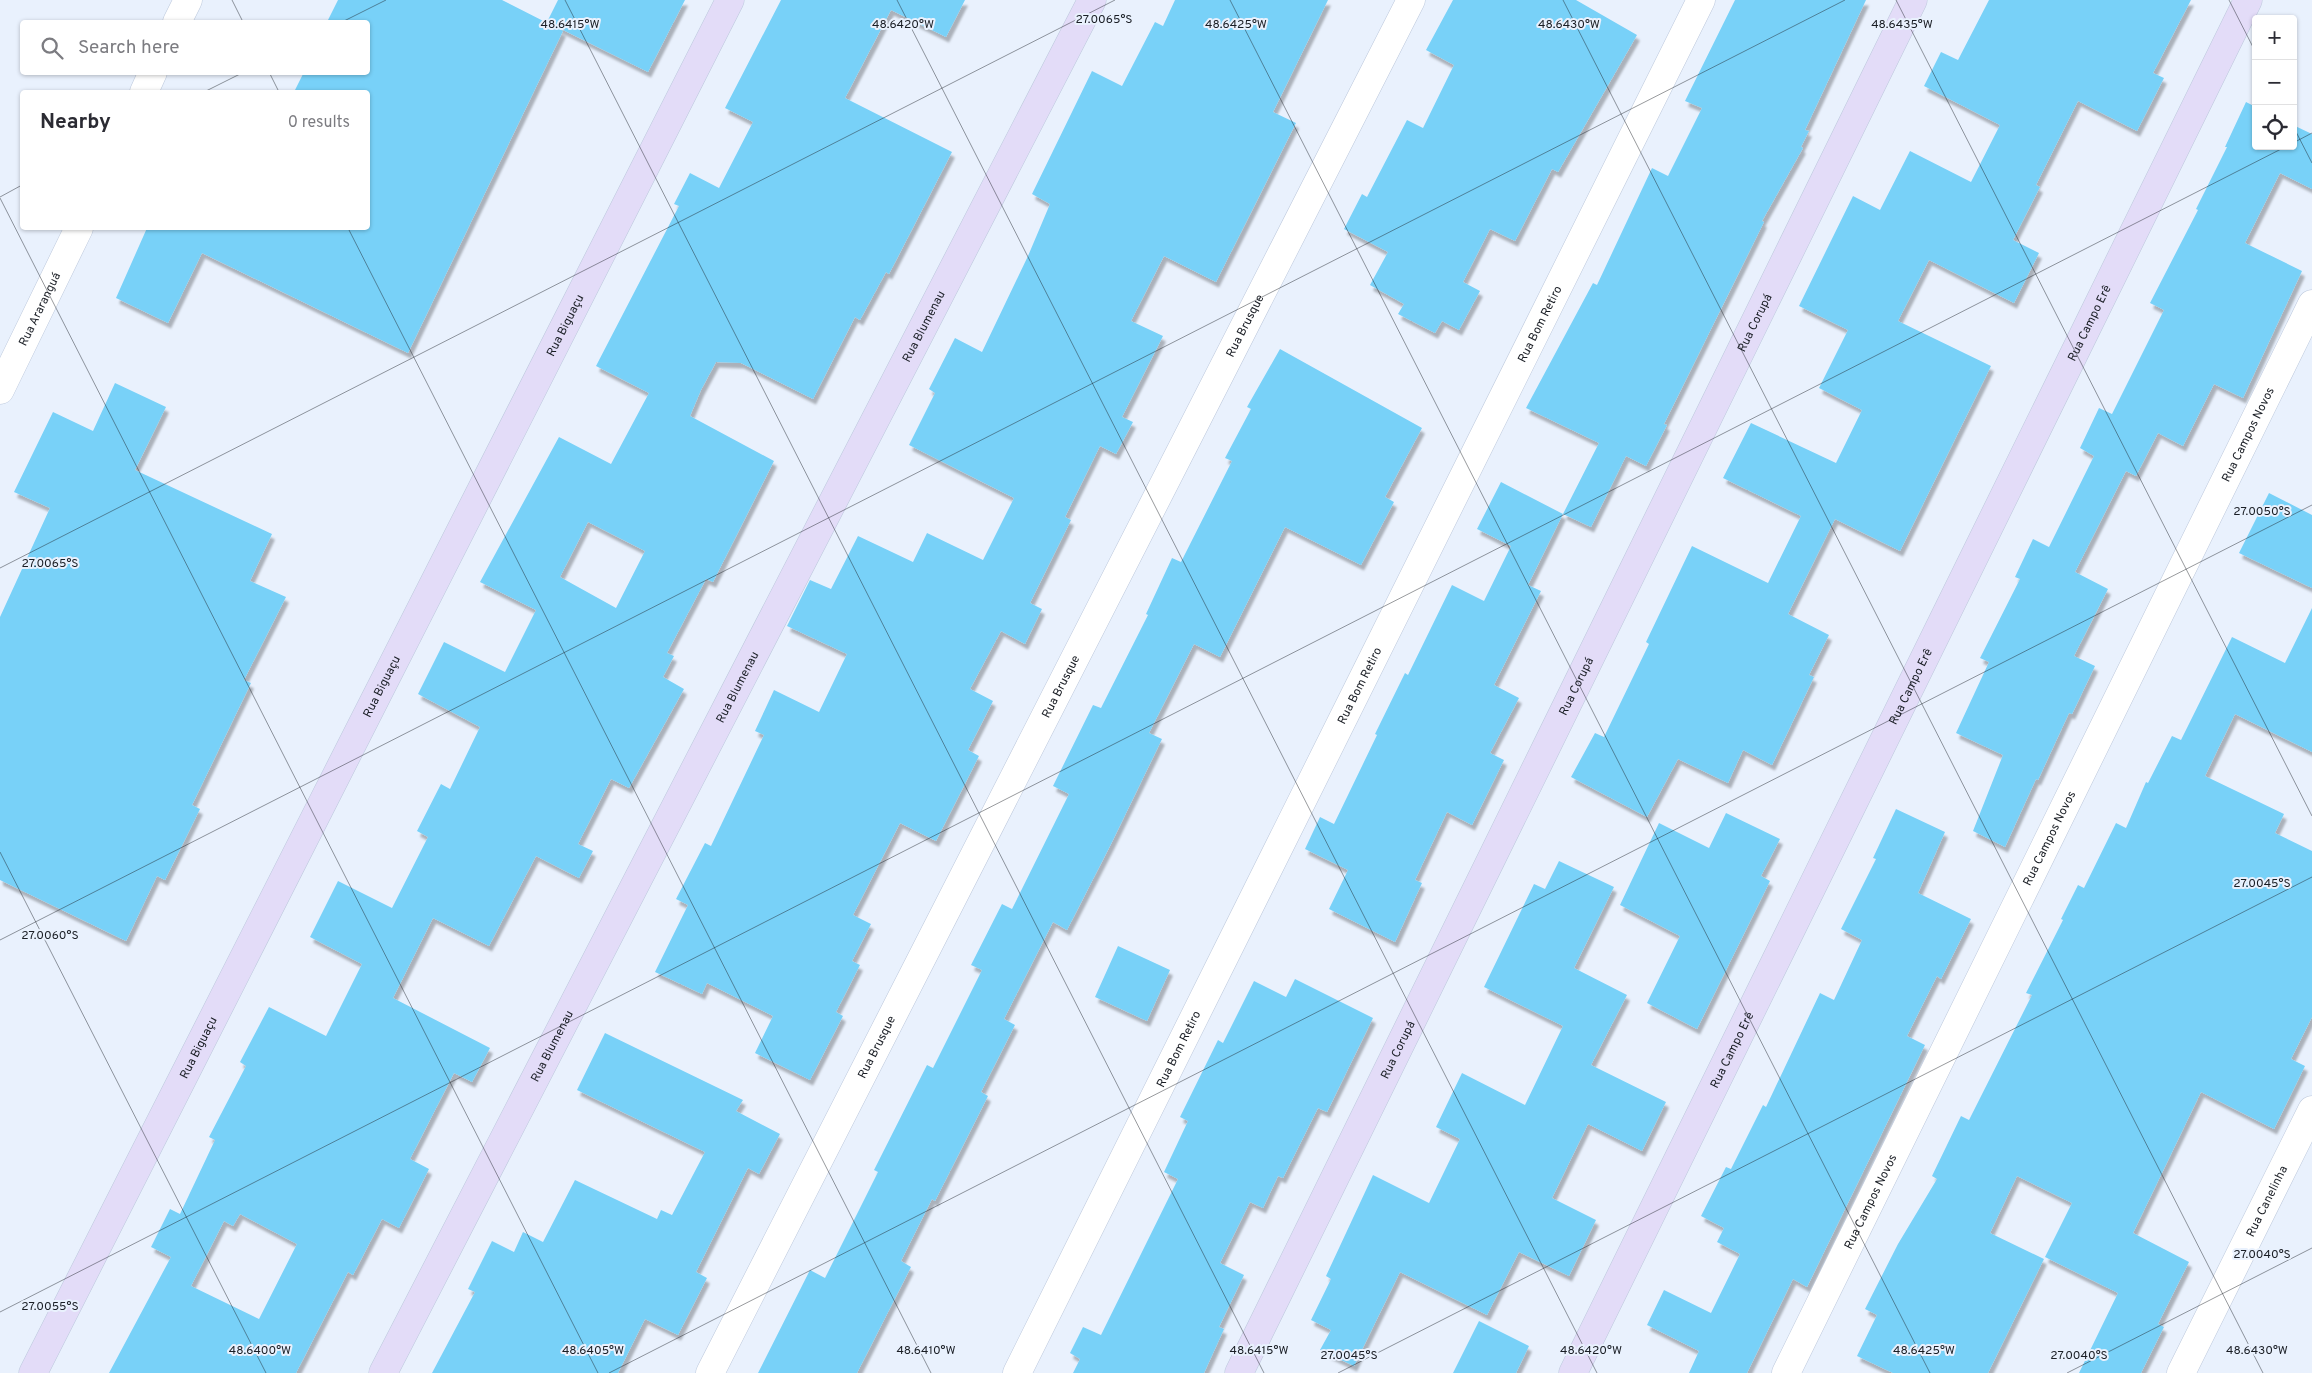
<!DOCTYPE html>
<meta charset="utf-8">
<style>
body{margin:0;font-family:Overpass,sans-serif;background:#f7f7f7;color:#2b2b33}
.controls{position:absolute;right:15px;top:15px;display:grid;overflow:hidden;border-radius:5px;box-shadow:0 1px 4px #0004}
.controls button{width:45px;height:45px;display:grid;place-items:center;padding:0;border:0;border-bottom:1px solid #e1e1e2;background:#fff;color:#2b2b33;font:25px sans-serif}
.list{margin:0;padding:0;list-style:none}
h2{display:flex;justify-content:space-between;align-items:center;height:65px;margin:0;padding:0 20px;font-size:21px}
h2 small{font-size:16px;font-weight:400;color:#7c7c81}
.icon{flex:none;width:28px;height:28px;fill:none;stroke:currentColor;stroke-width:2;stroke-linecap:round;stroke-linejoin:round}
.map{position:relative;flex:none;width:2312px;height:1373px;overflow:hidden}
.search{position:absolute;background:#fff;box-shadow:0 1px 4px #0004;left:20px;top:20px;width:350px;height:55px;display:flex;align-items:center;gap:12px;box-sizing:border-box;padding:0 18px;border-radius:5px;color:#7c7c81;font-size:19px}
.panel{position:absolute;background:#fff;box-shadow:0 1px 4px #0004;left:20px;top:90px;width:350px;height:140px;border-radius:5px}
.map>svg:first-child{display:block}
</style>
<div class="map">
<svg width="2312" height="1373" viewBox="0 0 2312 1373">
<defs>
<filter id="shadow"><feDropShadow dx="3" dy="5.5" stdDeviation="1" flood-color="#0004"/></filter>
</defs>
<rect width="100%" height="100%" fill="#e9f1fd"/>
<path fill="#78d1f8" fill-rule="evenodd" filter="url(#shadow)" d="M338,0H502L563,31L408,353L202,253L168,323L116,298L147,228H368V92H294L304,72H368V22H327Z
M558,0H685L648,72L547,22Z
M781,0H965L946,37L891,10L845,98L952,152L889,274L886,272L860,320L855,317L813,399L741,363L716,362L701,390L690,416L774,461L713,582L706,579L667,653L674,656L663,677L684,689L629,788L611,779L578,844L593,851L579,878L536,856L489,946L433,918L393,998L490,1048L472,1082L454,1073L410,1159L429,1169L399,1228L382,1219L353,1275L348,1272L296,1373H109L171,1257L151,1247L170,1209L180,1214L215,1140L209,1137L246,1066L240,1062L269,1007L326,1036L362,964L310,937L338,881L392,908L428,837L417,831L441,784L450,789L480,727L418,694L444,642L505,672L536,610L480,582L559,437L611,464L649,393L596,366L679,206L674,204L690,173L719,188L753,122L725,108ZM588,522L645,551L616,608L560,577ZM240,1214L297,1244L259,1319L191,1286L224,1221L233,1226Z
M1175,0H1328L1273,112L1296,123L1216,282L1164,256L1131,321L1163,336L1122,417L1133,422L1116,454L1100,446L1065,517L1071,520L1030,603L1042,609L1025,644L1001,631L970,689L993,701L968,750L979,756L936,841L900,823L853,915L871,924L852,961L860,965L836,1012L843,1016L810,1080L755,1053L773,1016L707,983L702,994L655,972L688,905L676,899L705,843L711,846L764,735L755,731L774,690L819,712L847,654L787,626L810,580L831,589L858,536L913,562L927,533L983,560L1014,498L909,445L935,393L929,389L955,338L982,352L1028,256L1050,204L1032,194L1092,71L1122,86L1155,22L1163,26Z
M1453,0H1576L1637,35L1558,172L1552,169L1515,241L1490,229L1463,282L1480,291L1459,330L1442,321L1435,333L1398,314L1404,304L1370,285L1388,252L1344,229L1362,194L1367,197L1407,120L1423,128L1454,65L1426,50Z
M1735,0H1866L1805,130L1809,131L1801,147L1803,148L1762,221L1764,222L1664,424L1667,425L1646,466L1626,456L1591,527L1563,514L1599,443L1526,408L1593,283L1597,285L1652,168L1668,176L1702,108L1685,101Z
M1989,0H2191L2153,73L2164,78L2137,131L2078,101L2036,185L2040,187L2013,240L2039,253L2014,303L1929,260L1898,321L1991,366L1900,551L1835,519L1788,614L1829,635L1809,675L1814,677L1772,765L1743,750L1728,783L1678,759L1647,817L1571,777L1595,733L1604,737L1649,644L1646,642L1692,546L1768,583L1801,516L1723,478L1751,423L1836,463L1862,410L1819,388L1848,330L1799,306L1853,196L1880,210L1910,151L1971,182L2000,125L1924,86L1941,52L1958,60Z
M2246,102L2256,107V146H2293V125L2312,134V189L2280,173L2245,243L2302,271L2243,398L2214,384L2183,446L2158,433L2136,476L2126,471L2075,572L2108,589L2074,656L2095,666L2072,714L2069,713L2038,780L2036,779L2005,847L1973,831L2003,755L1956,733L1989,662L1980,658L2020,579L2015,577L2033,539L2049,547L2094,456L2080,448L2099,408L2112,414L2164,310L2150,303L2198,210L2196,209L2227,147H2225Z
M1280,349L1422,428L1385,497L1394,502L1361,565L1285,527L1220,657L1194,644L1149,733L1162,739L1111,844L1067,930L1053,922L1004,1019L1015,1025L981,1092L988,1096L935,1201L932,1199L901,1261L911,1267L857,1373H758L810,1270L825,1278L878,1172L874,1170L927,1065L933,1068L982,970L971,965L1002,904L1012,909L1069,794L1053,786L1093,705L1101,708L1148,615L1146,614L1172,558L1181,562L1232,461L1225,458L1251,409L1247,407Z
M115,383L166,407L135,470L272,534L250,581L286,597L244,680L251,683L192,805L200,809L165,880L157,876L126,941L0,880V617L50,508L14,492L53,412L93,431Z
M1501,482L1563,514L1528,585L1541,591L1494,685L1519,698L1490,753L1504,760L1472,825L1447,812L1415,880L1422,883L1395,942L1329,909L1348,870L1305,849L1320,817L1334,824L1377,735L1375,734L1405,673L1408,675L1452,585L1484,601L1511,546L1477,529Z
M2269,493L2312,515V588L2239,553Z
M2312,608V752L2235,714L2205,776L2284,814L2275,833L2312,851V1017L2291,1059L2305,1066L2274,1129L2201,1092L2133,1233L2189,1262L2158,1324L2164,1327L2141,1373H2079L2118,1293L2045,1257L2072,1203L2017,1176L1990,1233L2044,1259L1988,1373H1893L1857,1356L1877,1315L1865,1309L1898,1244L1937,1179L1932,1176L1961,1116L1969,1120L2032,995L2026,993L2063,920L2061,919L2078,885L2084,888L2116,823L2126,828L2146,782L2148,783L2172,736L2181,740L2232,637L2285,663Z
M1896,809L1945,832L1918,893L1971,919L1941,979L1937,976L1907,1036L1925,1045L1807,1287L1793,1279L1747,1373H1689L1699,1351L1647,1325L1664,1290L1711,1313L1740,1254L1717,1242L1724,1228L1701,1216L1726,1167L1731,1169L1763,1105L1766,1107L1820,993L1834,1000L1862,940L1841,929L1876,859L1873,858Z
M1726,813L1780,839L1761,876L1770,881L1697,1029L1647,1003L1680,936L1620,905L1659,823L1709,848Z
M1559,861L1614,887L1574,968L1627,995L1591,1065L1666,1102L1642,1151L1588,1124L1552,1198L1596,1220L1569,1276L1519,1252L1487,1315L1400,1272L1354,1366L1320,1350L1331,1330L1311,1320L1331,1279L1326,1276L1373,1175L1429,1203L1460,1139L1436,1127L1462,1073L1525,1105L1563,1026L1484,987L1534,884L1545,889Z
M1118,946L1170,970L1147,1021L1095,997Z
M1295,979L1373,1018L1327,1112L1318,1108L1283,1178L1278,1176L1263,1208L1250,1202L1220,1263L1244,1275L1219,1327L1224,1329L1204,1373H1073L1080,1359L1070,1353L1083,1327L1101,1335L1178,1179L1164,1172L1188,1121L1180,1117L1218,1040L1223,1043L1254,981L1286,997Z
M605,1033L743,1100L736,1111L780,1134L759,1174L748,1168L696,1272L707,1278L678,1335L645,1319L618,1373H432L475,1292L468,1289L492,1241L514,1252L523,1232L543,1242L575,1180L657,1219L661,1210L672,1215L705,1152L577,1090Z
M1479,1321L1529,1346L1516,1373H1453Z"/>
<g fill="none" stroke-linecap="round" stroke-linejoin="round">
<g stroke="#bcc8dc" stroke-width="29">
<g id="street">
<path d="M177,22L188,0"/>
<path d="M144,92L153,72"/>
<path id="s1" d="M0,390L79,228"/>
<path id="s2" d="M710,1373L1411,0"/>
<path id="s3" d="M1017,1373L1701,0"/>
<path id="s4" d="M1786,1373L2312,304"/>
<path id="s5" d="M2181,1373L2312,1110"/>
</g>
</g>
<g stroke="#bcc8dc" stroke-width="29">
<g id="secondary">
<path id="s6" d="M33,1373L730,0"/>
<path id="s7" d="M383,1373L1092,0"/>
<path id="s8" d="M1239,1373L1913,0"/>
<path id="s9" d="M1573,1373L2248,0"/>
</g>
</g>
<use href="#street" stroke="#fff" stroke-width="28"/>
<use href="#secondary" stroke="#e3dcf8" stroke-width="28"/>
</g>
<path fill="none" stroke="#1a1e25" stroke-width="1" stroke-opacity="0.45" d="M232,0L243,22M565,0L1264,1373M897,0L1597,1373M1230,0L1930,1373M1563,0L2263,1373M1896,0L2312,816M2229,0L2256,53M342,22L386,0M269,72L279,92M204,92L244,72M2293,126L2312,163M2293,143L2312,133M0,197L22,185M0,198L598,1373M348,228L931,1373M0,568L1115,0M0,852L266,1373M0,940L1845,0M0,1312L2287,146M609,1373L2312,505M1338,1373L2312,877M2067,1373L2312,1248"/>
<g text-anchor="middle" stroke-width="4" stroke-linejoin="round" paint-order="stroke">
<g font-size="12" fill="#1a1e25" stroke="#e9f1fd">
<text dy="4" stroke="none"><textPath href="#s1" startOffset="90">Rua Araranguá</textPath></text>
<text dy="4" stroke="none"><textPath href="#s8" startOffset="1170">Rua Corupá</textPath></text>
<text dy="4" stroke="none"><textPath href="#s9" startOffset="1170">Rua Campo Erê</textPath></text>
<text dy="4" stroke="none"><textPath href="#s3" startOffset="1172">Rua Bom Retiro</textPath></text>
<text dy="4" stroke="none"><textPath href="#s6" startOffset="1175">Rua Biguaçu</textPath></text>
<text dy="4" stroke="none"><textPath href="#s2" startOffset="1176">Rua Brusque</textPath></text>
<text dy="4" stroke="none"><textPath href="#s7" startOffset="1178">Rua Blumenau</textPath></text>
<text dy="4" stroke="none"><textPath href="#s4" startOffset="1046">Rua Campos Novos</textPath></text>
<text dy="4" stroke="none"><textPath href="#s6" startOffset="770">Rua Biguaçu</textPath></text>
<text dy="4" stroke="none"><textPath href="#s2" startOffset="771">Rua Brusque</textPath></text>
<text dy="4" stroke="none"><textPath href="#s3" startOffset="768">Rua Bom Retiro</textPath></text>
<text dy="4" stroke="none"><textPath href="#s8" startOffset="765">Rua Corupá</textPath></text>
<text dy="4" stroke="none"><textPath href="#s9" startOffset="765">Rua Campo Erê</textPath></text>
<text dy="4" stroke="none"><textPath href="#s7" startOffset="772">Rua Blumenau</textPath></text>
<text dy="4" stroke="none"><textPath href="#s4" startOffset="596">Rua Campos Novos</textPath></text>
<text dy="4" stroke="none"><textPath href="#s7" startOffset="368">Rua Blumenau</textPath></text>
<text dy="4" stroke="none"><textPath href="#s2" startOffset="366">Rua Brusque</textPath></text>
<text dy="4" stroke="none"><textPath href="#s6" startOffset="365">Rua Biguaçu</textPath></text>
<text dy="4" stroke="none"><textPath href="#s3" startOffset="362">Rua Bom Retiro</textPath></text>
<text dy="4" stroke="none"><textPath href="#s8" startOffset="360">Rua Corupá</textPath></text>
<text dy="4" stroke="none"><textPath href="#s9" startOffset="360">Rua Campo Erê</textPath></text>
<text dy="4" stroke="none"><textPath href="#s5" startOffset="192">Rua Canelinha</textPath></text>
<text dy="4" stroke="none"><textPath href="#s4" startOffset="191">Rua Campos Novos</textPath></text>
</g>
</g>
<g font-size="12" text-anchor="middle" fill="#1a1e25" stroke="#e9f1fd" stroke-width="4" stroke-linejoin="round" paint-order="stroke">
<text x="1104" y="23">27.0065°S</text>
<text x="570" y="28">48.6415°W</text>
<text x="903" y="28">48.6420°W</text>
<text x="1236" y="28">48.6425°W</text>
<text x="1569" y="28">48.6430°W</text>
<text x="1902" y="28">48.6435°W</text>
<text x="2262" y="515">27.0050°S</text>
<text x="50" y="567">27.0065°S</text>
<text x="2262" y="887">27.0045°S</text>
<text x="50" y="939">27.0060°S</text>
<text x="2262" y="1258">27.0040°S</text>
<text x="50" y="1310">27.0055°S</text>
<text x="260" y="1354">48.6400°W</text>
<text x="593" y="1354">48.6405°W</text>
<text x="926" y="1354">48.6410°W</text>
<text x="1259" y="1354">48.6415°W</text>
<text x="1591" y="1354">48.6420°W</text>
<text x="1924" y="1354">48.6425°W</text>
<text x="2257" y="1354">48.6430°W</text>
<text x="1349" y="1359">27.0045°S</text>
<text x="2079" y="1359">27.0040°S</text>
</g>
</svg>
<div class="controls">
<button>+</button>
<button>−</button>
<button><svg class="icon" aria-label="locate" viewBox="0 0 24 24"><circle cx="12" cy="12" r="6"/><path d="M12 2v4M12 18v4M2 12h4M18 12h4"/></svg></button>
</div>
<div class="search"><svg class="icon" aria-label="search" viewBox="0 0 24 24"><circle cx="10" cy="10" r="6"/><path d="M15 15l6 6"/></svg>Search here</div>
<section class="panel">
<h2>Nearby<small>0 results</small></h2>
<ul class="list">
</ul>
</section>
</div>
